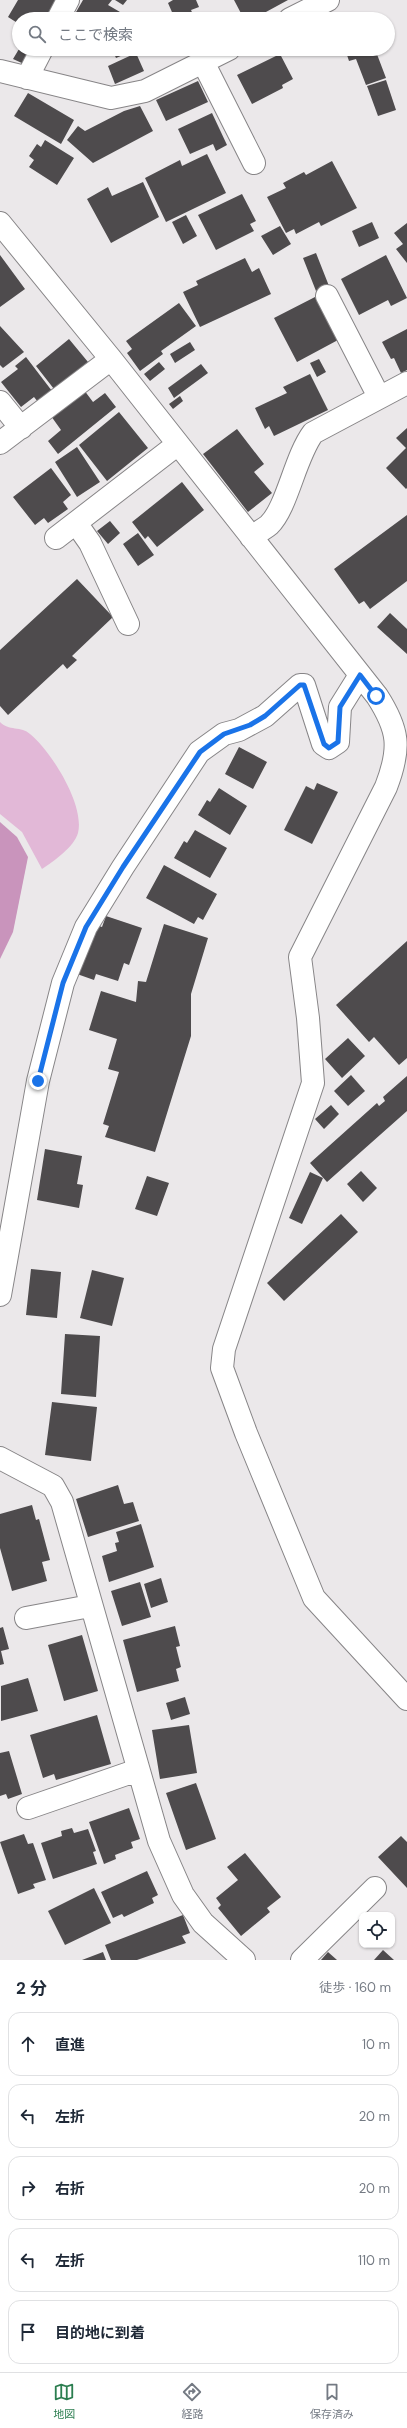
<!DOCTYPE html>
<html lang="ja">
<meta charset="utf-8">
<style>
body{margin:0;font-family:"DM Sans","Noto Sans JP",sans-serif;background:#f2f2f3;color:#1f2937}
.controls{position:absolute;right:12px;bottom:12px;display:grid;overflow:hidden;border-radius:8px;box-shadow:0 1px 3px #0004}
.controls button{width:36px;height:36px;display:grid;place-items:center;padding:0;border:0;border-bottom:1px solid #e0e1e3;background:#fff;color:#1f2937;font:20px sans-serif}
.stop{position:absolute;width:12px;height:12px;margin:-9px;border:3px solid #1a73e8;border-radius:50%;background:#fff}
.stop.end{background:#1a73e8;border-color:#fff;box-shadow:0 1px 4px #0008}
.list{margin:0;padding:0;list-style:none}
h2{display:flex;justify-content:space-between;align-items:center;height:52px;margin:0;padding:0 16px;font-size:17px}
h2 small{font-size:13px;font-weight:400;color:#747a83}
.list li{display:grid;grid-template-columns:26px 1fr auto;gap:12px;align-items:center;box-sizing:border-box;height:64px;margin:0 8px 8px;padding:0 8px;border:1px solid #e0e1e3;border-radius:12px}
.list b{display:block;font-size:15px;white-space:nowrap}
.list em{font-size:13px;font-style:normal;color:#747a83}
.icon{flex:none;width:22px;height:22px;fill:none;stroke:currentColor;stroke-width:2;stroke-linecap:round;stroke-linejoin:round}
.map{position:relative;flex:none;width:407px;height:1960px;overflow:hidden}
.search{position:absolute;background:#fff;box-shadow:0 1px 3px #0004;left:12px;right:12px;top:12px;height:44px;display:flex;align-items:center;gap:10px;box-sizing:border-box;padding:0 14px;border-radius:22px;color:#747a83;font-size:15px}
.sheet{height:412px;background:#fff}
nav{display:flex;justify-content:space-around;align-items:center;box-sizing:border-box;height:56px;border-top:1px solid #e0e1e3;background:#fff;font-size:11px;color:#747a83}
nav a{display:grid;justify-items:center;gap:2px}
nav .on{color:#2c7e50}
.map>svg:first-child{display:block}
</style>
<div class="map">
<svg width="407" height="1960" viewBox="0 0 407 1960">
<rect width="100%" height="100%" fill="#ebe8ea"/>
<path fill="#e2b8d7" d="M0,722C8,731 22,726 30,734C51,751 85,805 78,833C74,847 54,861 42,869L22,832L0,814Z"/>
<path fill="#c994bc" d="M0,822L17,837L28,857L13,932L0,959Z"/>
<path fill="#4e4b4d" d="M18,0H59L48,19H19V24L8,17Z
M83,0H112L108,5L120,12L116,19H72Z
M115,0H127L123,5Z
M173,0H196L199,7L191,10L195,19H175L168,3Z
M234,0H288L253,19H244Z
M19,49H32L24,64L13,59Z
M112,49H137L116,58Z
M345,49H375L386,78L366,85L356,59L349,61Z
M136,53L144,71L115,84L108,66Z
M280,54L293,79L282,85L283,88L252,104L237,75Z
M386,80L396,110L378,116L367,86Z
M198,81L208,102L166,121L156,100Z
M28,93L74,120L61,144L14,116Z
M140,106L153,131L93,163L67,140L78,126L85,131L124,111Z
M212,113L227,145L216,151L213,144L190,154L178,129Z
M45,140L74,158L57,185L29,167L34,160L29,156L37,144L41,147Z
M207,154L226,193L166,222L145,178L180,160L182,166Z
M332,161L357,208L321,226L319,222L296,234L294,229L286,233L267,197L286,188L283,183L304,172L306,175Z
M143,182L159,217L111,243L87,199L108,187L112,196Z
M242,194L256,221L250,224L254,231L216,250L198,215Z
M186,215L197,236L183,244L172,222Z
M372,222L379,238L359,247L352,231Z
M407,223V263L396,249L403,244L394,233Z
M280,226L291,244L273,255L261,236Z
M316,253L329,286L316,291L303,258Z
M0,255L25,289L0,307Z
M386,255L407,298L391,306L388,300L359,315L341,279Z
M245,258L252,272L259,268L271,294L200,327L183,292L198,285L196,281Z
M315,297L338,340L297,362L274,318Z
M179,303L196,326L161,351L163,354L140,371L127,353L132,349L126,341Z
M0,326L24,352L3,368L0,365Z
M407,329V370L401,373L394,358L391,359L382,342Z
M69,339L88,362L54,389L36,366Z
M190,342L195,350L175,363L170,354Z
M26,357L52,391L38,402L34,397L21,407L1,382L18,369L15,366Z
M319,359L326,372L317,377L310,363Z
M159,362L165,369L150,381L144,374Z
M201,364L208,373L174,398L168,388Z
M310,374L328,410L274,436L269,426L265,429L255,408L287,393L283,387Z
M84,390L93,402L105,393L116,407L58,454L48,441L61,430L51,416Z
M180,396L183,401L173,409L169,404Z
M119,412L148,448L107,481L79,445Z
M407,428V488L406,489L386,468L406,448L396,438Z
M237,429L264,464L254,472L272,493L248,512L203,454Z
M77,447L100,482L77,497L55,462Z
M51,468L71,495L63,502L68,509L48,523L44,518L35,525L13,497Z
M182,482L204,510L157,547L148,536L145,539L132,522Z
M407,515V581L370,609L364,601L359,604L334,569Z
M110,521L120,533L108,544L97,531Z
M138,533L154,555L138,566L123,544Z
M77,579L113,617L72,656L77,660L67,669L63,664L8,715L0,706V650Z
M390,613L407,629V654L377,627Z
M239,747L267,762L253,789L225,774Z
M317,783L338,792L312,844L284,830L306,786L314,790Z
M219,788L247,806L230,835L198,815L207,800L210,802Z
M195,830L227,848L210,878L174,858L184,841L187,843Z
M164,865L217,894L203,920L198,917L194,924L146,898Z
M106,916L142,928L129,965L124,963L118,981L96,974L94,980L77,974L94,924L102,927Z
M164,924L208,938L191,994V1036L155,1152L105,1137L109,1126L103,1124L119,1072L108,1069L117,1039L89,1030L101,991L136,1002L138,981L146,982Z
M407,941V1058L399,1065L374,1037L369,1042L336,1005Z
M348,1038L365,1056L342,1078L325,1059Z
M351,1075L365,1091L348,1106L334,1091Z
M407,1076V1111L327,1182L310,1163L377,1103L379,1106L385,1101L383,1097Z
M331,1105L339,1114L324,1129L315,1119Z
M45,1149L82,1156L77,1184L83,1185L79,1208L37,1200Z
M361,1171L377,1188L363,1202L347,1184Z
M310,1172L323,1178L302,1224L289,1218Z
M147,1176L169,1183L157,1216L135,1209Z
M341,1214L358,1232L284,1301L267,1283Z
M31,1269L61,1272L57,1318L26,1315Z
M92,1270L124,1278L112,1326L80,1318Z
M65,1334L100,1336L96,1397L61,1394Z
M52,1402L97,1407L91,1461L45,1455Z
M118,1485L124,1504L133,1502L139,1521L88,1537L76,1499Z
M32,1505L36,1520L39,1519L50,1560L42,1562L47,1581L12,1591L0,1548V1514Z
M141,1524L154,1567L109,1582L102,1556L117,1551L115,1543L119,1542L116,1532Z
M161,1578L168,1602L151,1608L144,1584Z
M140,1582L151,1617L122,1626L111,1591Z
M175,1626L180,1646L176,1647L181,1667L176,1669L179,1681L137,1692L123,1640Z
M3,1627L9,1649L1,1651L4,1664L0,1665V1628Z
M82,1635L98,1691L64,1701L48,1645Z
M28,1678L38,1711L1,1721V1686Z
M185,1697L190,1714L171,1720L166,1703Z
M97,1715L111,1764L56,1780L54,1774L43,1778L30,1735Z
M189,1725L197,1773L160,1779L152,1730Z
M9,1751L22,1794L8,1799L6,1794L0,1796V1753Z
M196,1783L216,1839L186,1850L166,1793Z
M129,1808L140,1839L131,1842L133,1848L115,1855L116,1859L104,1864L89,1822Z
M72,1828L74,1833L88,1829L96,1851L93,1852L97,1864L53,1879L41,1843L62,1836L61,1831Z
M24,1834L28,1844L33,1843L46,1880L33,1884L35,1888L18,1894L0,1842Z
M401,1836L407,1842V1888L378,1857Z
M245,1853L281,1897L267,1908L270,1912L241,1936L218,1908L221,1905L216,1898L238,1880L227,1867Z
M147,1871L158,1895L152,1898L154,1903L124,1917L122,1914L113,1918L101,1892Z
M94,1888L111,1923L65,1945L48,1911Z
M183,1915L190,1933L182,1936L186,1943L137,1960H111L105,1945Z
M383,1950L394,1960H374Z
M103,1952L106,1960H82Z
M328,1952L337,1960H321Z"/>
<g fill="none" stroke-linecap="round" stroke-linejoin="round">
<g stroke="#878587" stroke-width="24">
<path id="minor" d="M58,19L68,0
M290,19L328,0
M203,62L254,163
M0,71L111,98L145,91L229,49
M27,78L42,49
M0,223L111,359L377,696C399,730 401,748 386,787L300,957L308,1018L313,1083L224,1349L222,1368L246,1433L314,1598L407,1699
M327,296L379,397
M0,402L21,428
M0,443L111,359
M76,523L90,543L128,624
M251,537C257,533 264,529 269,525C287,508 295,457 313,433L407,383
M56,538L178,444
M0,1295L38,1081L63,983L86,927L123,867L199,752L224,734L239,730L265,716L300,685H304L323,744L329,748L338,742L340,707L360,675
M0,1458L53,1486L62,1502L159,1841L183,1895L203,1923L244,1960
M26,1618L90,1606
M28,1808L138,1770
M302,1960L375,1888"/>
</g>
<use href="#minor" stroke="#fff" stroke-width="22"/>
</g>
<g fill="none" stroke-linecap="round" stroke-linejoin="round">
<path stroke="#1a73e8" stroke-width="5" d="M38,1081L63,983L86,927L123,867L200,752L224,734L250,725L265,716L300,685H304L324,744L329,748L338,742L340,707L360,675L376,696"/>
</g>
</svg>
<div class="controls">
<button><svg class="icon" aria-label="locate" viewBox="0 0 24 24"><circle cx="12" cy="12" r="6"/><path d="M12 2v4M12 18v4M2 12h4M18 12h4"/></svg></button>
</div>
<div class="stop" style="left:376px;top:696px"></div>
<div class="stop end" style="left:38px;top:1081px"></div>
<div class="search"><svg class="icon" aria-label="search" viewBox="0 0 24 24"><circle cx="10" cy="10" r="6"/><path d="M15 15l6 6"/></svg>ここで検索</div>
</div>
<section class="sheet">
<h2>2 分<small>徒歩 · 160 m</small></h2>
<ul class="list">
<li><svg class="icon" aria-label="ahead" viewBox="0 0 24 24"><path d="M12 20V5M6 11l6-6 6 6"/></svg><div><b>直進</b></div><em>10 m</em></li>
<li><svg class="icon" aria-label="left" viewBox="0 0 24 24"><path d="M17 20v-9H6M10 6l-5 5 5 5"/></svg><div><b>左折</b></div><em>20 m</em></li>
<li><svg class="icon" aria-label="right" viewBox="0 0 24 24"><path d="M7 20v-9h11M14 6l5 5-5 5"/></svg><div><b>右折</b></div><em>20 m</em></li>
<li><svg class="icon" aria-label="left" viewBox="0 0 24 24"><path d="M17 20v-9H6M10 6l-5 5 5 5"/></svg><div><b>左折</b></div><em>110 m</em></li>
<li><svg class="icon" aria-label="arrive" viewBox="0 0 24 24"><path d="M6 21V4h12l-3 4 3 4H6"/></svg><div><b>目的地に到着</b></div></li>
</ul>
</section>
<nav>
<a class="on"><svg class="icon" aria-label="map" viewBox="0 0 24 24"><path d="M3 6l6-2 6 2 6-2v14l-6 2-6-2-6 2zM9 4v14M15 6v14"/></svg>地図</a>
<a><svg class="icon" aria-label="directions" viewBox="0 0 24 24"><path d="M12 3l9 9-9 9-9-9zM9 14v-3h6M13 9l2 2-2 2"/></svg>経路</a>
<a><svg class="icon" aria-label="saved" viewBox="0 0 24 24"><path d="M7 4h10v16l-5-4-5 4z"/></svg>保存済み</a>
</nav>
